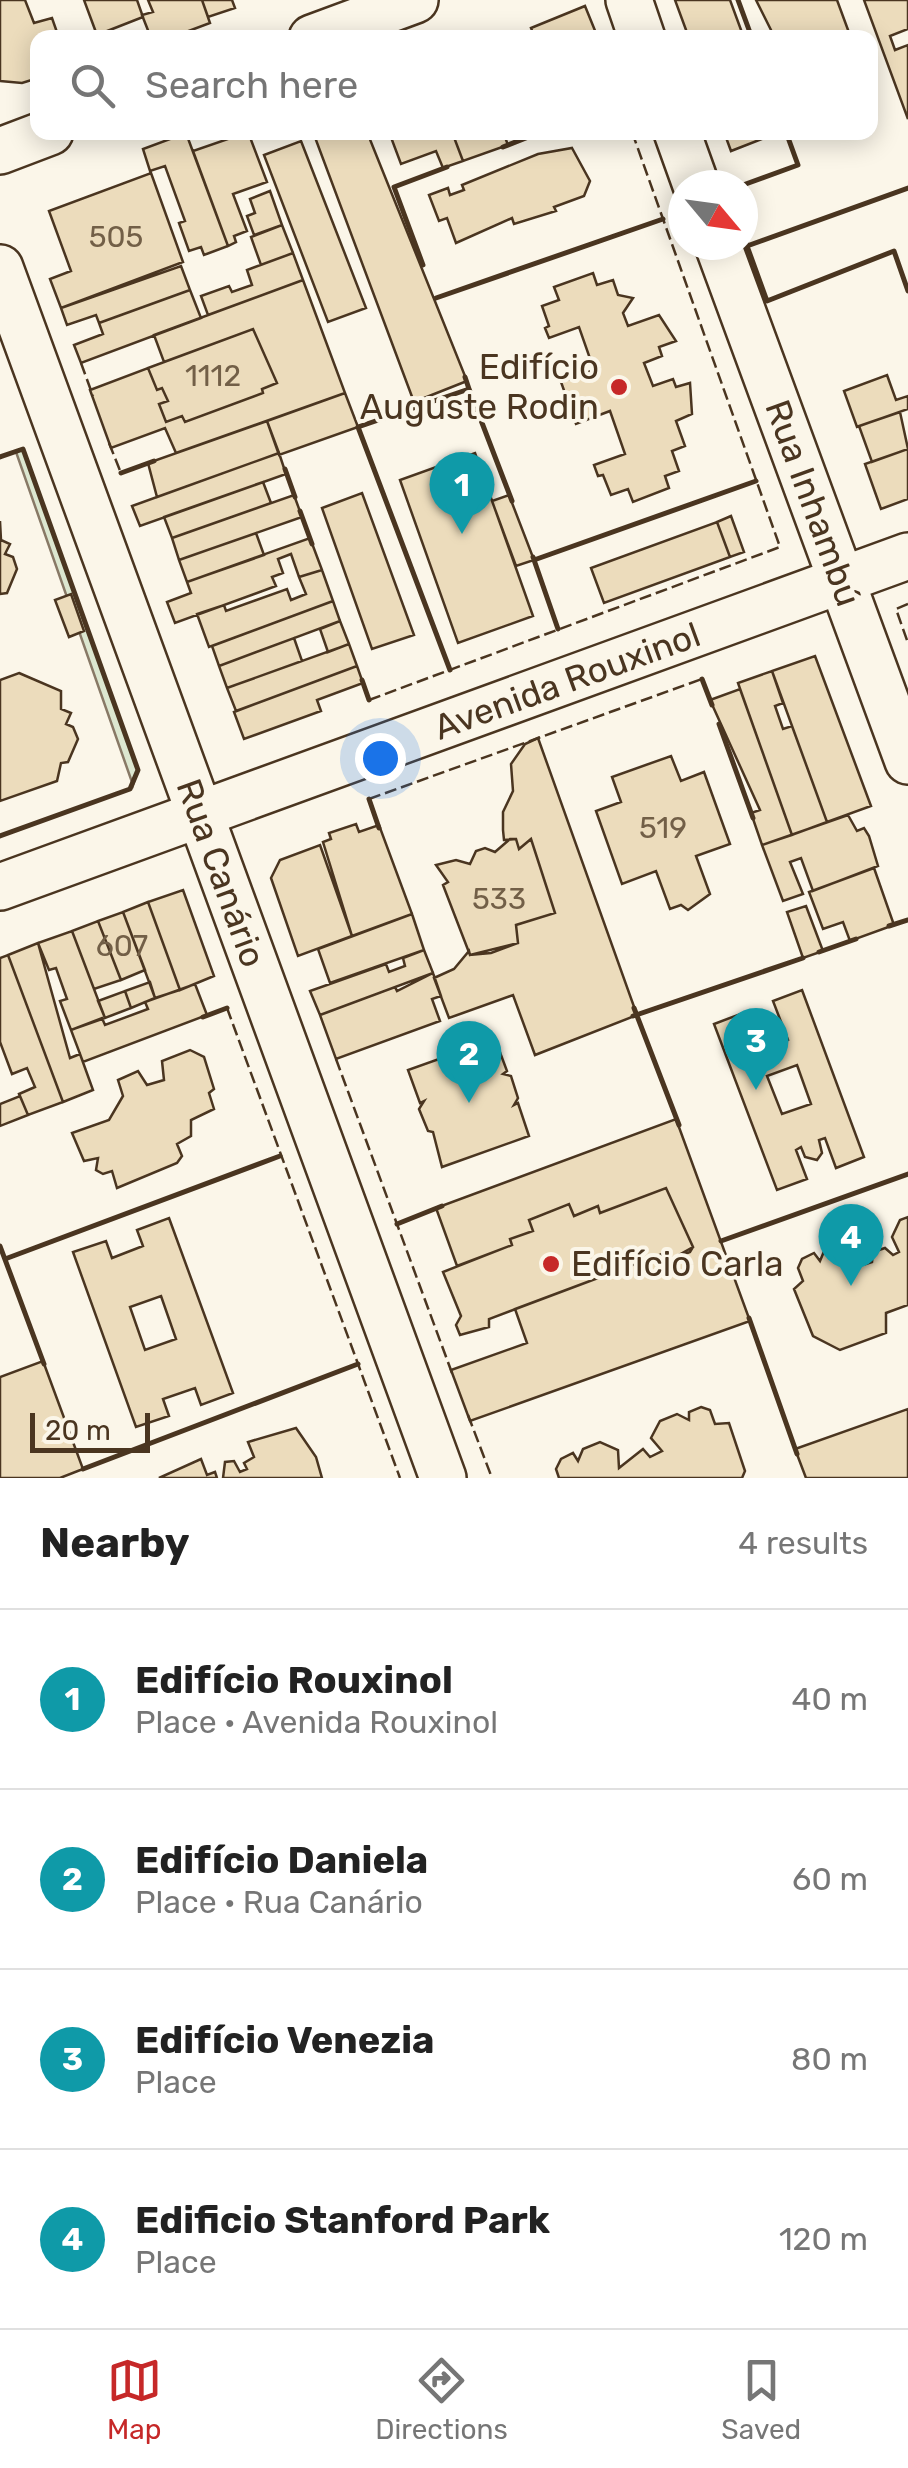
<!DOCTYPE html>
<meta charset="utf-8">
<style>
body{margin:0;font-family:Rubik,sans-serif;background:#f2f2f2;color:#222}
.compass{position:absolute;left:668px;top:170px;width:90px;height:90px;border-radius:50%;background:#fff;box-shadow:0 5px 25px #0003;rotate:119deg}
.scale{position:absolute;left:30px;bottom:25px;width:120px;box-sizing:border-box;padding-left:10px;border:5px solid #4a3520;border-top:0;font-size:28px;line-height:35px;white-space:nowrap;color:#4a3520;-webkit-text-stroke:8px #fbf6e9;paint-order:stroke}
.you{position:absolute;left:380px;top:758px;width:35px;height:35px;margin:-25px;border:8px solid #fff;border-radius:50%;background:#1a73e8;box-shadow:0 0 0 15px #1a73e833}
.badge{display:grid;place-items:center;width:65px;height:65px;border-radius:50%;background:#c62828;color:#fff;font-size:32px;font-weight:700}
.pin{position:absolute;translate:-50% -82px;filter:drop-shadow(0 2px 5px #0008)}
.pin::after{content:'';position:absolute;top:52px;width:35px;height:30px;background:inherit;clip-path:polygon(0 0,100% 0,50% 100%)}
.list{margin:0;padding:0;list-style:none}
h2{display:flex;justify-content:space-between;align-items:center;height:130px;margin:0;padding:0 40px;font-size:42px}
h2 small{font-size:32px;font-weight:400;color:#767676}
.list li{display:grid;grid-template-columns:65px 1fr auto;gap:30px;align-items:center;box-sizing:border-box;height:180px;padding:0 40px;border-top:2px solid #e0e0e0}
.list b{display:block;font-size:38px;white-space:nowrap}
.list p{margin:0;font-size:32px;white-space:nowrap;color:#767676}
.list em{font-size:32px;font-style:normal;color:#767676}
.icon{flex:none;width:55px;height:55px;fill:none;stroke:currentColor;stroke-width:2;stroke-linecap:round;stroke-linejoin:round}
.map{position:relative;flex:none;width:908px;height:1478px;overflow:hidden}
.search{position:absolute;background:#fff;box-shadow:0 5px 25px #0003;left:30px;right:30px;top:30px;height:110px;display:flex;align-items:center;gap:25px;box-sizing:border-box;padding:0 35px;border-radius:20px;color:#767676;font-size:38px}
.sheet{height:850px;background:#fff}
nav{display:flex;justify-content:space-around;align-items:center;box-sizing:border-box;height:140px;border-top:2px solid #e0e0e0;background:#fff;font-size:28px;color:#767676}
nav a{display:grid;justify-items:center;gap:5px}
nav .on{color:#c62828}
.map>svg:first-child{display:block}
</style>
<div class="map">
<svg width="908" height="1478" viewBox="0 0 908 1478">
<rect width="100%" height="100%" fill="#fbf6e9"/>
<path fill="#dce7d0" stroke="#887966" stroke-width="2.5" d="M23,449L138,769L133,785L16,452Z"/>
<path fill="#ecdcbc" stroke="#4a3520" stroke-width="2.5" fill-rule="evenodd" d="M0,0H25L34,23L52,18L59,38H38V78L22,83L0,81Z
M84,0H137L143,17L97,35Z
M148,0H202L210,23L170,38H151L142,15L153,12Z
M202,0H232L235,8L208,17Z
M675,0H730L744,38H689Z
M756,0H837L851,38H775Z
M864,0H908V29L890,36L895,50L908,45V119Z
M585,6L598,38H535L531,28Z
M248,132L267,182L233,194L247,231L234,236L236,242L228,246L193,151Z
M313,132H367L467,381L414,402Z
M389,132H452L463,161L443,168L436,151L401,164Z
M452,132H503L508,145L463,161Z
M724,132H780L731,151Z
M186,133L228,246L204,255L201,247L189,251L179,223L185,221L165,166L150,171L143,149Z
M301,141L366,308L328,322L264,155Z
M572,148L590,181L584,196L554,207L556,211L514,224L512,218L456,243L447,218L439,221L429,195L448,188L450,195L464,190L462,185L538,154Z
M151,173L183,262L61,308L50,279L71,271L49,211Z
M270,191L282,225L254,235L247,216L255,213L250,199Z
M282,225L293,253L261,265L251,237Z
M293,253L303,280L208,315L201,296L229,286L232,292L252,285L247,270Z
M181,266L190,290L99,323L96,315L67,325L61,308Z
M593,273L597,285L613,280L618,295L633,298L623,313L628,326L659,315L676,341L659,347L662,356L644,363L653,386L673,379L676,387L690,383L692,414L676,421L685,446L672,451L679,471L665,476L669,488L633,502L628,489L611,495L603,475L598,476L594,465L625,454L610,411L576,424L561,382L594,370L579,327L549,338L545,328L549,326L542,306L559,300L554,287Z
M303,280L345,393L176,453L165,428L111,448L90,390L148,368L157,390L162,388L168,401L159,404L166,422L182,416L185,422L263,393L262,389L277,383L253,329L164,362L154,335Z
M190,290L201,318L81,363L74,345L103,334L99,323Z
M253,329L277,383L262,389L263,393L185,422L182,416L166,422L159,404L168,401L162,388L157,390L148,368Z
M887,375L896,400L908,396V409L857,427L844,391Z
M345,393L358,427L279,455L267,421Z
M900,412L908,449L872,462L859,426Z
M267,421L279,453L157,497L148,463Z
M908,449V499L881,509L865,464Z
M279,453L286,474L140,526L132,506Z
M475,453L533,616L458,643L400,480Z
M263,482L271,503L172,538L164,517Z
M362,493L414,635L372,649L322,508Z
M294,495L302,517L179,560L172,538Z
M509,495L534,560L516,566L492,501Z
M731,516L744,552L730,557L717,522Z
M0,521L1,540L10,544L5,554L13,557L17,569L7,593L0,594Z
M717,522L730,557L604,603L591,568Z
M256,533L264,555L187,582L179,560Z
M310,538L322,570L299,577L291,554L278,559L283,573L272,577L276,586L175,623L167,602L191,593L187,582Z
M322,570L333,601L209,647L197,614L224,605L226,611L287,589L291,600L306,594L299,577Z
M71,594L84,631L69,637L55,600Z
M333,601L340,621L219,666L212,646Z
M340,621L349,644L328,652L320,629Z
M294,638L302,661L227,688L219,666Z
M349,644L357,666L236,711L227,688Z
M815,656L871,806L827,822L772,671Z
M357,666L363,683L317,700L321,711L244,739L234,712Z
M772,671L783,703L775,706L783,729L792,726L827,822L792,835L738,683Z
M19,673L61,691V709L71,713L66,724L73,727L78,739L68,762L61,763L57,781L0,801V680Z
M740,689L792,835L762,845L751,813L760,810L710,700Z
M538,738L637,1015L535,1055L513,995L449,1018L434,978L454,969L469,951L470,955L491,953L518,943L516,925L555,913L531,839L519,849L516,839L504,840L503,830V812L513,791L511,764L525,744Z
M671,756L681,781L704,772L730,844L696,856L710,894L688,910L681,905L670,909L656,871L622,884L596,811L621,802L612,777Z
M848,815L857,831L864,828L869,836L878,866L813,891L801,858L790,862L803,894L783,901L762,845Z
M356,824L359,832L379,825L412,914L352,936L323,842L331,839L329,833Z
M510,839H516L519,849L531,839L555,913L516,925L518,943L470,955L443,885L448,882L436,865L456,860L470,864L476,851L485,848L495,852Z
M320,845L352,936L298,956L271,878L280,860Z
M874,868L894,925L850,941L843,922L823,929L809,892Z
M183,890L214,976L180,990L148,902Z
M148,902L180,990L155,998L123,912Z
M806,906L823,951L803,958L787,912Z
M123,912L145,970L121,980L98,921Z
M412,914L424,950L330,983L318,949Z
M98,921L121,980L94,989L72,931Z
M72,931L105,1018L71,1030L60,1001L67,999L56,968L49,970L38,943Z
M38,943L70,1058L80,1054L93,1090L63,1102L8,955Z
M424,950L433,973L320,1015L310,991L386,964L389,972L405,966L403,958Z
M8,955L63,1102L28,1115L19,1094L35,1087L27,1068L12,1074L0,1042V958Z
M433,973L441,996L432,999L440,1021L336,1059L320,1015L395,987L397,991Z
M150,982L155,998L131,1008L125,991Z
M195,984L207,1015L83,1062L71,1030L102,1018L105,1025L148,1009L145,1002Z
M802,990L864,1157L836,1168L825,1138L819,1140L822,1153L817,1160L805,1157L801,1147L796,1150L807,1179L777,1190L714,1024L743,1013L758,1052L764,1049L759,1023L771,1019L784,1042L788,1040L773,1001ZM797,1065L811,1104L782,1114L767,1076Z
M125,991L131,1008L105,1018L98,1001Z
M495,1039L507,1071L503,1074L511,1076L518,1098L514,1105L518,1103L529,1136L442,1167L433,1132L428,1131L419,1109L424,1101L420,1103L408,1070Z
M190,1050L204,1057L214,1089L209,1093L214,1109L191,1120V1136L177,1144L182,1156L177,1163L117,1188L112,1171L103,1174L96,1170L98,1158L84,1161L72,1133L109,1120L123,1096L118,1080L138,1071L147,1085L164,1080L162,1061Z
M20,1096L28,1115L0,1126V1104Z
M676,1119L750,1321L470,1421L451,1370L527,1343L515,1309L662,1254L668,1261L693,1247L666,1188L600,1213L598,1206L574,1216L569,1204L529,1220L533,1231L510,1239L512,1245L457,1266L436,1208Z
M666,1188L693,1247L690,1252L668,1261L662,1254L489,1319V1327L460,1335L456,1325L461,1316L443,1272L512,1245L510,1239L533,1231L529,1220L569,1204L574,1216L598,1206L600,1213Z
M908,1217V1305L886,1313V1333L840,1350L813,1336L794,1289L803,1281L798,1268L802,1259L814,1253L820,1261L825,1249L843,1242L859,1247L866,1264L872,1262L873,1252L885,1248L893,1255L899,1252L892,1237L900,1220Z
M169,1218L233,1393L201,1405L195,1388L163,1399L169,1416L136,1427L73,1252L106,1241L112,1258L143,1246L137,1230ZM161,1296L176,1339L145,1350L130,1307Z
M43,1361L83,1469L60,1478H0V1377Z
M701,1407L710,1410L715,1424L729,1423L745,1471L742,1478H559L556,1469L561,1459L573,1453L578,1461L583,1449L600,1442L618,1450L619,1468L643,1449L650,1457L662,1451L651,1438L660,1421L677,1414L689,1420V1412Z
M908,1409V1478H806L795,1449Z
M296,1428L316,1457L322,1478H223L225,1462L234,1461L240,1472L247,1469L244,1463L254,1457L248,1442Z
M201,1459L207,1475L215,1472L217,1478H159Z"/>
<g fill="none" stroke-linecap="round" stroke-linejoin="round">
<g stroke="#4a3520" stroke-width="50">
<path id="minor" d="M629,0L642,38
M312,38L415,0
M677,132L696,185
M0,151L50,132
M718,245L908,761
M0,268L443,1478
M0,887L908,556"/>
</g>
<use href="#minor" stroke="#fbf6e9" stroke-width="45"/>
<path stroke="#4a3520" stroke-width="2.5" stroke-dasharray="12 5" stroke-linecap="butt" d="M81,363L93,396
M109,443L121,473
M908,604L896,609L908,643
M369,700L780,547L632,132
M369,799L702,679
M227,1008L400,1478
M336,1059L452,1373
M468,1415L492,1478"/>
<path stroke="#4a3520" stroke-width="5" d="M738,0L752,38
M503,147L541,132
M743,185L798,165L786,132
M743,235L767,301L894,251L908,291
M747,246L908,188
M423,265L394,187L447,167
M436,298L663,219
M469,389L512,501
M0,457L23,449L138,770L130,789L0,836
M285,469L295,497
M121,473L154,461
M300,511L312,544
M533,557L558,629
M534,560L756,481
M450,670L358,427L469,389L465,377
M702,679L712,705
M362,680L369,700
M719,724L753,818
M369,799L379,828
M889,926L908,920
M819,952L856,939
M634,1008L679,1125
M633,1016L803,958
M203,1017L227,1008
M397,1224L442,1206
M721,1241L908,1174
M0,1246L44,1364
M5,1259L280,1156
M749,1318L797,1454
M83,1469L358,1364"/>
</g>
<g fill="#c62828" stroke="#fbf6e9" stroke-width="4">
<circle cx="619" cy="387" r="10"/>
<circle cx="551" cy="1264" r="10"/>
</g>
<g text-anchor="middle" stroke-width="8" stroke-linejoin="round" paint-order="stroke">
<g font-size="30" fill="#725f47">
<text x="116" y="247">505</text>
<text x="213" y="386">1112</text>
<text x="663" y="838">519</text>
<text x="499" y="909">533</text>
<text x="122" y="956">607</text>
</g>
<g font-size="35" fill="#4a3520" stroke="#fbf6e9" text-anchor="end">
<text x="599" y="379">Edifício<tspan x="599" dy="40">Auguste Rodin</tspan></text>
<text x="571" y="1276" text-anchor="start">Edifício Carla</text>
</g>
<g font-size="35" fill="#4a3520" stroke="#fbf6e9">
<text transform="translate(813 503) rotate(70)" y="12">Rua Inhambú</text>
<text transform="translate(567 681) rotate(-20)" y="12">Avenida Rouxinol</text>
<text transform="translate(221 873) rotate(70)" y="12">Rua Canário</text>
</g>
</g>
</svg>
<svg class="compass" viewBox="-18 -18 36 36"><path d="M0-13l5 13h-10z" fill="#e53935"/><path d="M0 13l5-13h-10z" fill="#767676"/></svg>
<div class="scale">20 m</div>
<div class="you"></div>
<div class="pin badge" style="left:462px;top:534px;background:#0f9aa8">1</div>
<div class="pin badge" style="left:469px;top:1103px;background:#0f9aa8">2</div>
<div class="pin badge" style="left:756px;top:1090px;background:#0f9aa8">3</div>
<div class="pin badge" style="left:851px;top:1286px;background:#0f9aa8">4</div>
<div class="search"><svg class="icon" aria-label="search" viewBox="0 0 24 24"><circle cx="10" cy="10" r="6"/><path d="M15 15l6 6"/></svg>Search here</div>
</div>
<section class="sheet">
<h2>Nearby<small>4 results</small></h2>
<ul class="list">
<li><span class="badge" style="background:#0f9aa8">1</span><div><b>Edifício Rouxinol</b><p>Place · Avenida Rouxinol</p></div><em>40 m</em></li>
<li><span class="badge" style="background:#0f9aa8">2</span><div><b>Edifício Daniela</b><p>Place · Rua Canário</p></div><em>60 m</em></li>
<li><span class="badge" style="background:#0f9aa8">3</span><div><b>Edifício Venezia</b><p>Place</p></div><em>80 m</em></li>
<li><span class="badge" style="background:#0f9aa8">4</span><div><b>Edificio Stanford Park</b><p>Place</p></div><em>120 m</em></li>
</ul>
</section>
<nav>
<a class="on"><svg class="icon" aria-label="map" viewBox="0 0 24 24"><path d="M3 6l6-2 6 2 6-2v14l-6 2-6-2-6 2zM9 4v14M15 6v14"/></svg>Map</a>
<a><svg class="icon" aria-label="directions" viewBox="0 0 24 24"><path d="M12 3l9 9-9 9-9-9zM9 14v-3h6M13 9l2 2-2 2"/></svg>Directions</a>
<a><svg class="icon" aria-label="saved" viewBox="0 0 24 24"><path d="M7 4h10v16l-5-4-5 4z"/></svg>Saved</a>
</nav>
